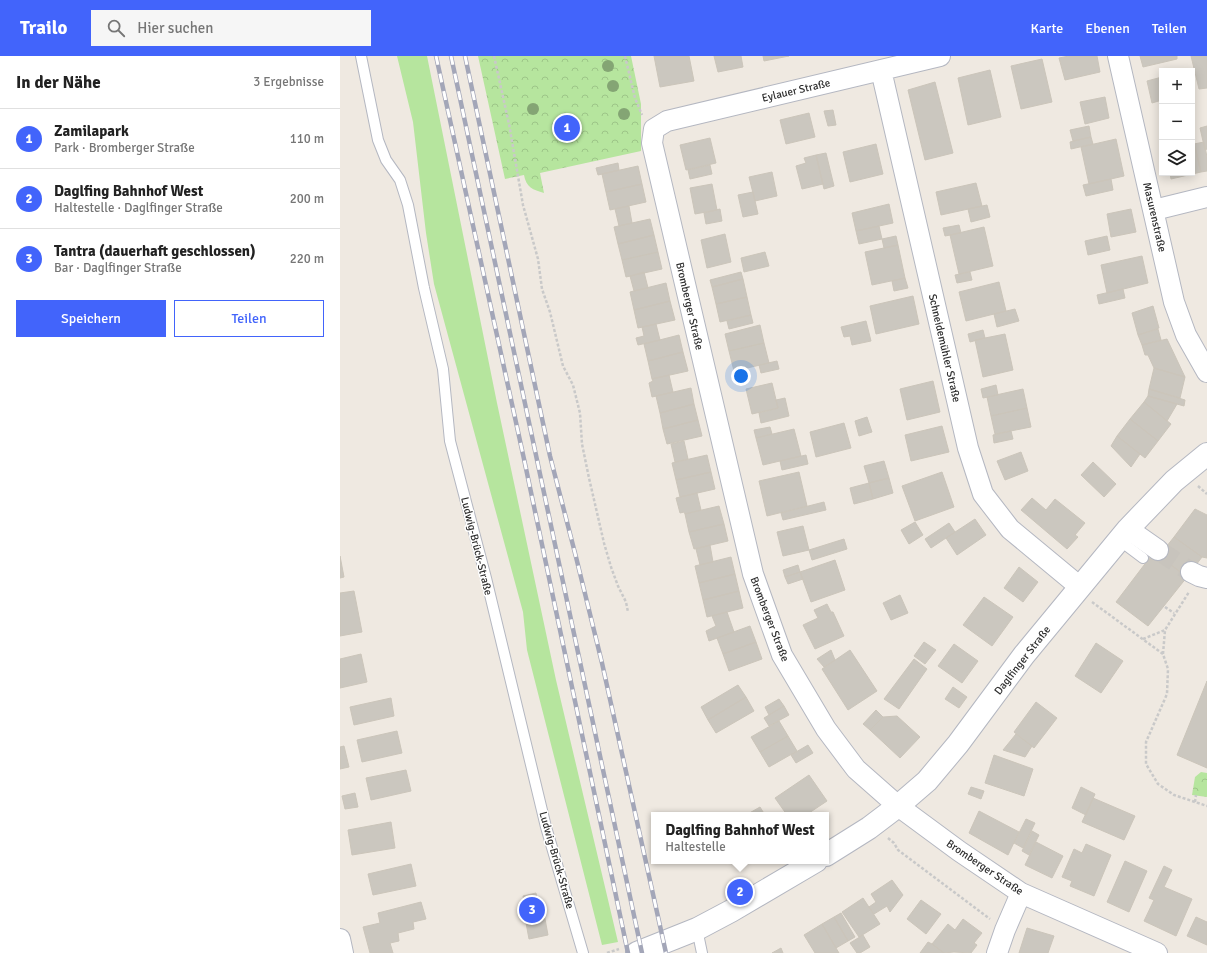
<!DOCTYPE html>
<html lang="de">
<meta charset="utf-8">
<style>
body{margin:0;font-family:Signika,sans-serif;background:#f6f6f6;color:#222}
.controls{position:absolute;right:12px;top:12px;display:grid;overflow:hidden;border-radius:0px;box-shadow:0 2px 10px #0003}
.controls button{width:36px;height:36px;display:grid;place-items:center;padding:0;border:0;border-bottom:1px solid #e0e0e0;background:#fff;color:#222;font:20px sans-serif}
.you{position:absolute;left:401px;top:320px;width:14px;height:14px;margin:-10px;border:3px solid #fff;border-radius:50%;background:#1a73e8;box-shadow:0 0 0 6px #1a73e833}
.badge{display:grid;place-items:center;width:26px;height:26px;border-radius:50%;background:#4264fb;color:#fff;font-size:13px;font-weight:700}
.pin{position:absolute;translate:-50% -50%;border:2px solid #fff;box-shadow:0 1px 4px #0006}
.popup{position:absolute;left:311px;top:756px;width:178px;height:52px;box-sizing:border-box;display:grid;place-content:center;border-radius:0px;background:#fff;filter:drop-shadow(0 1px 3px #0005);font-size:13px;white-space:nowrap;color:#767676}
.popup b{font-size:15px;color:#222}
.popup::after{content:'';position:absolute;left:50%;top:100%;margin-left:-8px;border:8px solid transparent;border-top-color:#fff}
.list{margin:0;padding:0;list-style:none}
h2{display:flex;justify-content:space-between;align-items:center;height:52px;margin:0;padding:0 16px;font-size:17px}
h2 small{font-size:13px;font-weight:400;color:#767676}
.list li{display:grid;grid-template-columns:26px 1fr auto;gap:12px;align-items:center;box-sizing:border-box;height:60px;padding:0 16px;border-top:1px solid #e0e0e0}
.list b{display:block;font-size:15px;white-space:nowrap}
.list p{margin:0;font-size:13px;white-space:nowrap;color:#767676}
.list em{font-size:13px;font-style:normal;color:#767676}
.actions{display:flex;gap:8px;padding:12px 16px}
.actions a{flex:1;padding:9px 0;border:1px solid #4264fb;border-radius:0px;text-align:center;font-size:14px;color:#4264fb}
.actions .main{background:#4264fb;color:#fff}
.icon{flex:none;width:22px;height:22px;fill:none;stroke:currentColor;stroke-width:2;stroke-linecap:round;stroke-linejoin:round}
.map{position:relative;flex:none;width:867px;height:897px;overflow:hidden}
header{display:flex;align-items:center;gap:24px;box-sizing:border-box;height:56px;padding:0 20px;background:#4264fb;color:#fff}
header strong{font-size:19px}
nav{display:flex;gap:22px;margin-inline-start:auto;font-size:14px}
.search{width:280px;height:36px;background:#f6f6f6;display:flex;align-items:center;gap:10px;box-sizing:border-box;padding:0 14px;border-radius:0px;color:#767676;font-size:15px}
main{display:flex}
aside{flex:1;background:#fff}
.map>svg:first-child{display:block}
</style>
<header>
<strong>Trailo</strong>
<div class="search"><svg class="icon" aria-label="search" viewBox="0 0 24 24"><circle cx="10" cy="10" r="6"/><path d="M15 15l6 6"/></svg>Hier suchen</div>
<nav><a>Karte</a><a>Ebenen</a><a>Teilen</a></nav>
</header>
<main>
<aside>
<h2>In der Nähe<small>3 Ergebnisse</small></h2>
<ul class="list">
<li><span class="badge">1</span><div><b>Zamilapark</b><p>Park · Bromberger Straße</p></div><em>110 m</em></li>
<li><span class="badge">2</span><div><b>Daglfing Bahnhof West</b><p>Haltestelle · Daglfinger Straße</p></div><em>200 m</em></li>
<li><span class="badge">3</span><div><b>Tantra (dauerhaft geschlossen)</b><p>Bar · Daglfinger Straße</p></div><em>220 m</em></li>
</ul>
<div class="actions"><a class="main">Speichern</a><a>Teilen</a></div>
</aside>
<div class="map">
<svg width="867" height="897" viewBox="0 0 867 897">
<defs>
<pattern id="forest-crowns" width="20" height="18" patternUnits="userSpaceOnUse"><rect width="20" height="18" fill="#b6e59e"/><path d="M2 6a3 3 0 1 1 6 0M12 15a3 3 0 1 1 6 0" fill="none" stroke="#9dc588"/></pattern>
</defs>
<rect width="100%" height="100%" fill="#efe9e1"/>
<path fill="#b6e59e" d="M57,0H87L157,347L216,624L278,886L262,889L187,594L183,556L94,228L86,177L73,66Z"/>
<path fill="url(#forest-crowns)" d="M138,0H291L301,48V95L200,117L204,137C193,134 186,131 184,119L165,123Z
M861,716L867,717V741L852,739L855,721Z"/>
<path fill="#cbc7bf" stroke="#cbc5ba" d="M314,0H349L354,25L320,31Z
M374,0H401L403,11L378,16Z
M423,0H449L424,5Z
M729,0H757L760,16L725,24L719,2Z
M800,0H837V3L803,11Z
M851,0H867V32L859,33Z
M702,3L712,46L681,53L671,10Z
M650,14L661,61L628,69L618,22Z
M822,21V44L812,47L807,25Z
M595,26L613,97L585,104L568,34Z
M765,41L769,62L745,68L740,46Z
M493,54L496,69L488,70L484,55Z
M469,57L475,81L446,88L440,64Z
M749,70L751,81L733,85L730,74Z
M867,70V93L865,94L860,72Z
M751,81L753,88L731,93L730,86Z
M370,82L376,107L346,114L340,89Z
M776,83L784,120L749,128L741,91Z
M852,86H854L861,116L831,123L830,117H852Z
M864,86L867,101V115L861,116L854,88Z
M536,88L543,118L510,126L503,96Z
M486,97L494,130L484,133L476,99Z
M476,99L483,128L462,133L456,110L466,107L464,102Z
M278,107L279,114L258,119L256,112Z
M370,109L372,118L350,123L348,114Z
M298,110L302,128L266,136L262,118Z
M432,116L437,140L415,145L409,121Z
M771,123L773,134L746,140L743,129Z
M636,127L642,150L601,159L596,136Z
M302,128L306,146L270,154L266,136Z
M372,128L377,154L355,158L350,132Z
M413,136L418,158L403,161L398,139Z
M549,148L553,167L516,175L512,157Z
M647,149L650,161L631,166L628,153Z
M289,150L292,167L279,170L275,153Z
M380,153L382,165L366,168L364,157Z
M791,153L796,176L771,181L767,158Z
M310,163L314,179L278,188L274,171Z
M619,169L621,177L605,180L603,172Z
M539,170L542,183L519,188L516,175Z
M644,171L653,210L619,218L610,179Z
M385,178L391,206L367,212L361,184Z
M314,179L318,196L282,204L278,188Z
M556,180L558,189L544,192L542,183Z
M767,180L770,194L748,199L745,185Z
M558,189L565,222L532,229L525,196Z
M318,196L322,213L286,221L282,204Z
M425,196L429,210L404,216L401,202Z
M802,200L808,227L767,237L761,209Z
M304,216L308,232L294,235L290,220Z
M401,216L403,223L372,231L370,224Z
M630,216L632,224L617,227L615,219Z
M565,222L568,232L554,235L552,225Z
M403,223L407,241L376,248L372,231Z
M659,226L666,255L626,265L619,236Z
M326,227L330,245L294,254L290,236Z
M783,233L785,242L759,248L757,239Z
M573,240L579,268L536,278L530,250Z
M407,241L411,259L380,266L376,248Z
M330,245L335,264L298,272L294,254Z
M813,250L819,272L798,279L792,257Z
M675,253L679,265L657,271L654,258Z
M411,259L413,267L389,273L387,265Z
M526,265L531,285L512,289L510,280L504,281L501,271Z
M316,268L320,284L298,289L296,282L304,280L302,271Z
M420,269L424,287L389,295L385,278Z
M818,273L821,284L802,289L798,279Z
M643,274L645,282L630,286L628,278Z
M665,278L673,314L643,321L635,284Z
M339,279L343,296L308,305L304,288Z
M827,283L845,321L814,312L808,299H805L802,289Z
M424,287L429,307L394,315L389,295Z
M343,296L348,315L312,323L308,305Z
M437,305L439,313L421,317L419,309Z
M814,312L845,321L840,342L809,333Z
M329,319L333,336L312,341L309,327L313,325L312,323Z
M593,325L600,356L567,364L560,333Z
M432,327L438,352L412,358L406,333Z
M656,329L658,339L643,342L641,333Z
M351,332L354,348L320,357L316,340Z
M683,333L687,352L651,360L647,341Z
M809,333L845,344L844,350L808,340Z
M808,340L837,348L827,365L804,346Z
M445,342L449,360L421,367L419,357L438,352L436,344Z
M804,346L831,368L818,385L790,363Z
M354,348L358,364L323,373L320,357Z
M687,352L691,371L655,378L651,360Z
M527,361L532,376L519,380L515,365Z
M790,363L818,385L805,402L777,380Z
M358,364L362,380L327,388L323,373Z
M504,367L511,392L476,401L470,376Z
M602,370L609,396L571,405L565,379Z
M430,371L432,378L416,382L414,374Z
M454,373L461,400L423,409L416,382Z
M671,375L673,383L654,387L653,379Z
M777,380L800,398L791,411L771,390Z
M344,385L348,403L335,406L331,388Z
M681,396L688,415L665,424L657,405Z
M367,399L371,416L336,424L332,407Z
M466,399L468,408L442,414L440,405Z
M544,405L549,422L529,427L524,410Z
M753,406L776,428L764,441L741,419Z
M371,416L375,433L340,441L336,424Z
M459,416L467,450L427,460L419,425Z
M602,416L614,451L575,465L562,430Z
M549,422L553,437L533,443L529,427Z
M529,427L533,443L514,448L510,432Z
M357,437L361,454L345,458L344,456L340,457L336,442Z
M692,442L706,454L715,443L745,467L735,479L738,481L727,493L681,454Z
M484,446L486,454L443,464L441,457Z
M379,450L384,468L349,476L345,458Z
M855,453L867,459V502L862,501L834,481Z
M635,463L646,479L617,499L606,482Z
M575,466L583,479L569,488L561,474Z
M609,467L615,476L591,492L585,483Z
M384,468L388,485L354,493L349,476Z
M463,470L469,494L443,500L437,476Z
M834,481L862,501L847,521L819,500Z
M504,483L507,493L472,504L469,494Z
M370,489L373,506L360,509L356,493Z
M814,496L847,521L808,570L776,546Z
M0,500L4,521L0,522Z
M391,501L395,518L359,527L355,510Z
M495,504L505,534L471,546L460,516Z
M458,509L460,516L445,521L443,514Z
M679,511L698,526L683,546L664,532Z
M460,516L463,523L448,528L445,521Z
M395,518L399,535L363,544L359,527Z
M14,535L22,576L0,580V537Z
M399,535L403,552L367,561L363,544Z
M560,539L568,557L551,564L543,547Z
M644,541L673,561L652,590L623,569Z
M487,548L491,556H493L504,580L475,593L463,569L478,562L474,554Z
M387,556L394,576L369,585L366,575L376,570L372,560Z
M410,570L416,586L383,598L377,582Z
M416,586L422,603L389,615L383,598Z
M584,586L596,594L585,608L574,600Z
M756,587L783,605L761,637L735,620Z
M614,588L638,605L622,627L598,610Z
M491,594L495,604L484,611L477,603Z
M510,594L537,635L508,654L482,613Z
M21,598L27,626L0,632V603Z
M574,603L587,613L559,653L544,643Z
M867,625V712L837,699Z
M398,629L406,641L368,664L361,651Z
M613,631L627,641L619,652L605,643Z
M406,641L414,655L376,677L368,664Z
M51,642L54,660L14,669L10,651Z
M439,643L444,650L429,659L425,651Z
M696,646L717,662L694,692L674,676Z
M444,650L449,659L429,670L424,662Z
M536,654L543,661L530,674L523,668Z
M557,660L580,681L560,702L530,674L543,661Z
M439,665L448,680L420,696L411,681Z
M57,675L62,697L22,706L17,684Z
M676,678L692,690L685,701L663,694Z
M448,680L457,695L429,711L420,696Z
M468,689L473,697L456,707L451,699Z
M4,690L9,711L0,713V691Z
M654,699L693,713L684,740L645,727Z
M66,714L71,735L31,744L26,722Z
M469,719L487,745L466,759H447L435,742Z
M631,731L644,735L641,743L628,738Z
M741,731L755,738L746,759L732,752Z
M15,737L18,751L5,753L2,740Z
M753,742L795,760L784,784L742,766Z
M420,751L425,759H406Z
M639,755L679,776L668,799L629,777Z
M686,763L695,767L683,792L674,787Z
M51,766L55,792L12,799L8,774Z
M692,775L699,779L689,799L682,795Z
M696,786L723,800L712,822L685,809Z
M746,788L771,799L754,840L730,830L732,825L722,821L734,793L742,797Z
M785,805L807,815L789,856L767,846Z
M71,808L76,830L33,839L28,818Z
M824,810L832,814L824,831L852,843L836,880L804,865L814,844L809,842Z
M552,824L563,839L550,856L547,850L534,858L529,851L536,846L531,838Z
M196,837L198,848L185,850L183,840Z
M523,842L540,868L519,881L502,856Z
M581,844L601,858L586,878L567,863Z
M81,846L86,863L73,866L74,873L58,877L59,885L50,887L53,897H30L23,871L40,867L38,857Z
M202,847L208,879L189,883L183,851Z
M501,857L515,881L508,885L494,861Z
M494,861L508,885L496,892L482,868Z
M856,861L867,866V889L847,880Z
M623,863L642,877L634,887L637,889L631,897L614,896L604,897L592,888L608,868L615,874Z
M482,868L496,892L499,897H475L464,879Z
M687,872L714,880L708,897H679Z
M523,879L530,891L520,897H517L510,887Z
M588,886L592,888L604,897H580Z
M441,892L443,897H432Z"/>
<g fill="none" stroke-linecap="round" stroke-linejoin="round">
<path stroke="#c8c4bd" stroke-width="20" stroke-dasharray="20 10" stroke-linecap="butt" d="M818,494L851,516"/>
<g stroke="#b4b7c1" stroke-width="12">
<path id="service" d="M21,0L38,84L46,104L60,124L68,149L84,232L103,313L110,385L146,522L206,771L243,897
M779,484L803,502
M357,873L362,897"/>
</g>
<g stroke="#b4b7c1" stroke-width="22">
<path id="minor" d="M600,0L327,65L314,73L312,87L413,518L442,599L486,673L516,713L558,750L619,795L681,837L817,897
M778,0L834,246L846,279L867,316
M541,14L628,392L643,438L670,473L740,531
M814,154L867,141
M788,473L818,494
M851,516L859,520L867,522
M0,883L3,897
M657,897L665,874L681,837"/>
</g>
<g stroke="#b4b7c1" stroke-width="24">
<path id="tertiary" d="M486,799L529,772L558,750L587,725L618,688L684,599L788,473L834,425L867,398
M297,897L357,873L391,855L476,805"/>
</g>
<path stroke="#c9c9c9" stroke-width="2.5" stroke-dasharray="3 2" stroke-linecap="butt" d="M154,0L169,68L183,149L198,203L202,233L210,256L223,310L233,329L240,357L242,388L249,422L264,487L271,511L278,530L286,546L288,556
M285,0L295,42L302,59
M858,430L867,438
M752,546L823,598L828,613L827,638L806,686V708L818,728L834,739L867,750
M825,551L834,557
M803,583L825,574
M823,598L825,574L849,536
M855,746L856,739
M548,782L554,787L558,794L650,863
M267,897L279,893"/>
<use href="#service" stroke="#fff" stroke-width="10"/>
<use href="#minor" stroke="#fff" stroke-width="20"/>
<use href="#tertiary" stroke="#fff" stroke-width="22"/>
<g stroke="#a3a6b8" stroke-width="4.5">
<path id="rail" d="M96,0L184,403L288,897
M111,0L302,897
M125,0L210,400L236,501L262,607L326,897"/>
</g>
<use href="#rail" stroke="#fff" stroke-width="3" stroke-dasharray="9" stroke-linecap="butt"/>
</g>
<g fill="#84a574">
<circle cx="268" cy="10" r="6"/>
<circle cx="273" cy="30" r="6"/>
<circle cx="193" cy="53" r="6"/>
<circle cx="284" cy="58" r="6"/>
</g>
<g text-anchor="middle" stroke-width="3" stroke-linejoin="round" paint-order="stroke">
<g font-size="11" fill="#2e2e2e" stroke="#fff">
<text transform="translate(456 34) rotate(-13)" y="4">Eylauer Straße</text>
<text transform="translate(815 161) rotate(77)" y="4">Masurenstraße</text>
<text transform="translate(350 250) rotate(77)" y="4">Bromberger Straße</text>
<text transform="translate(605 292) rotate(77)" y="4">Schneidemühler Straße</text>
<text transform="translate(137 490) rotate(76)" y="4">Ludwig-Brück-Straße</text>
<text transform="translate(430 563) rotate(69)" y="4">Bromberger Straße</text>
<text transform="translate(682 604) rotate(-52)" y="4">Daglfinger Straße</text>
<text transform="translate(217 804) rotate(74)" y="4">Ludwig-Brück-Straße</text>
<text transform="translate(645 811) rotate(34)" y="4">Bromberger Straße</text>
</g>
</g>
</svg>
<div class="controls">
<button>+</button>
<button>−</button>
<button><svg class="icon" aria-label="layers" viewBox="0 0 24 24"><path d="M12 4l9 5-9 5-9-5zM3 14l9 5 9-5"/></svg></button>
</div>
<div class="you"></div>
<div class="pin badge" style="left:227px;top:72px">1</div>
<div class="pin badge" style="left:400px;top:836px">2</div>
<div class="popup"><b>Daglfing Bahnhof West</b>Haltestelle</div>
<div class="pin badge" style="left:192px;top:854px">3</div>
</div>
</main>
